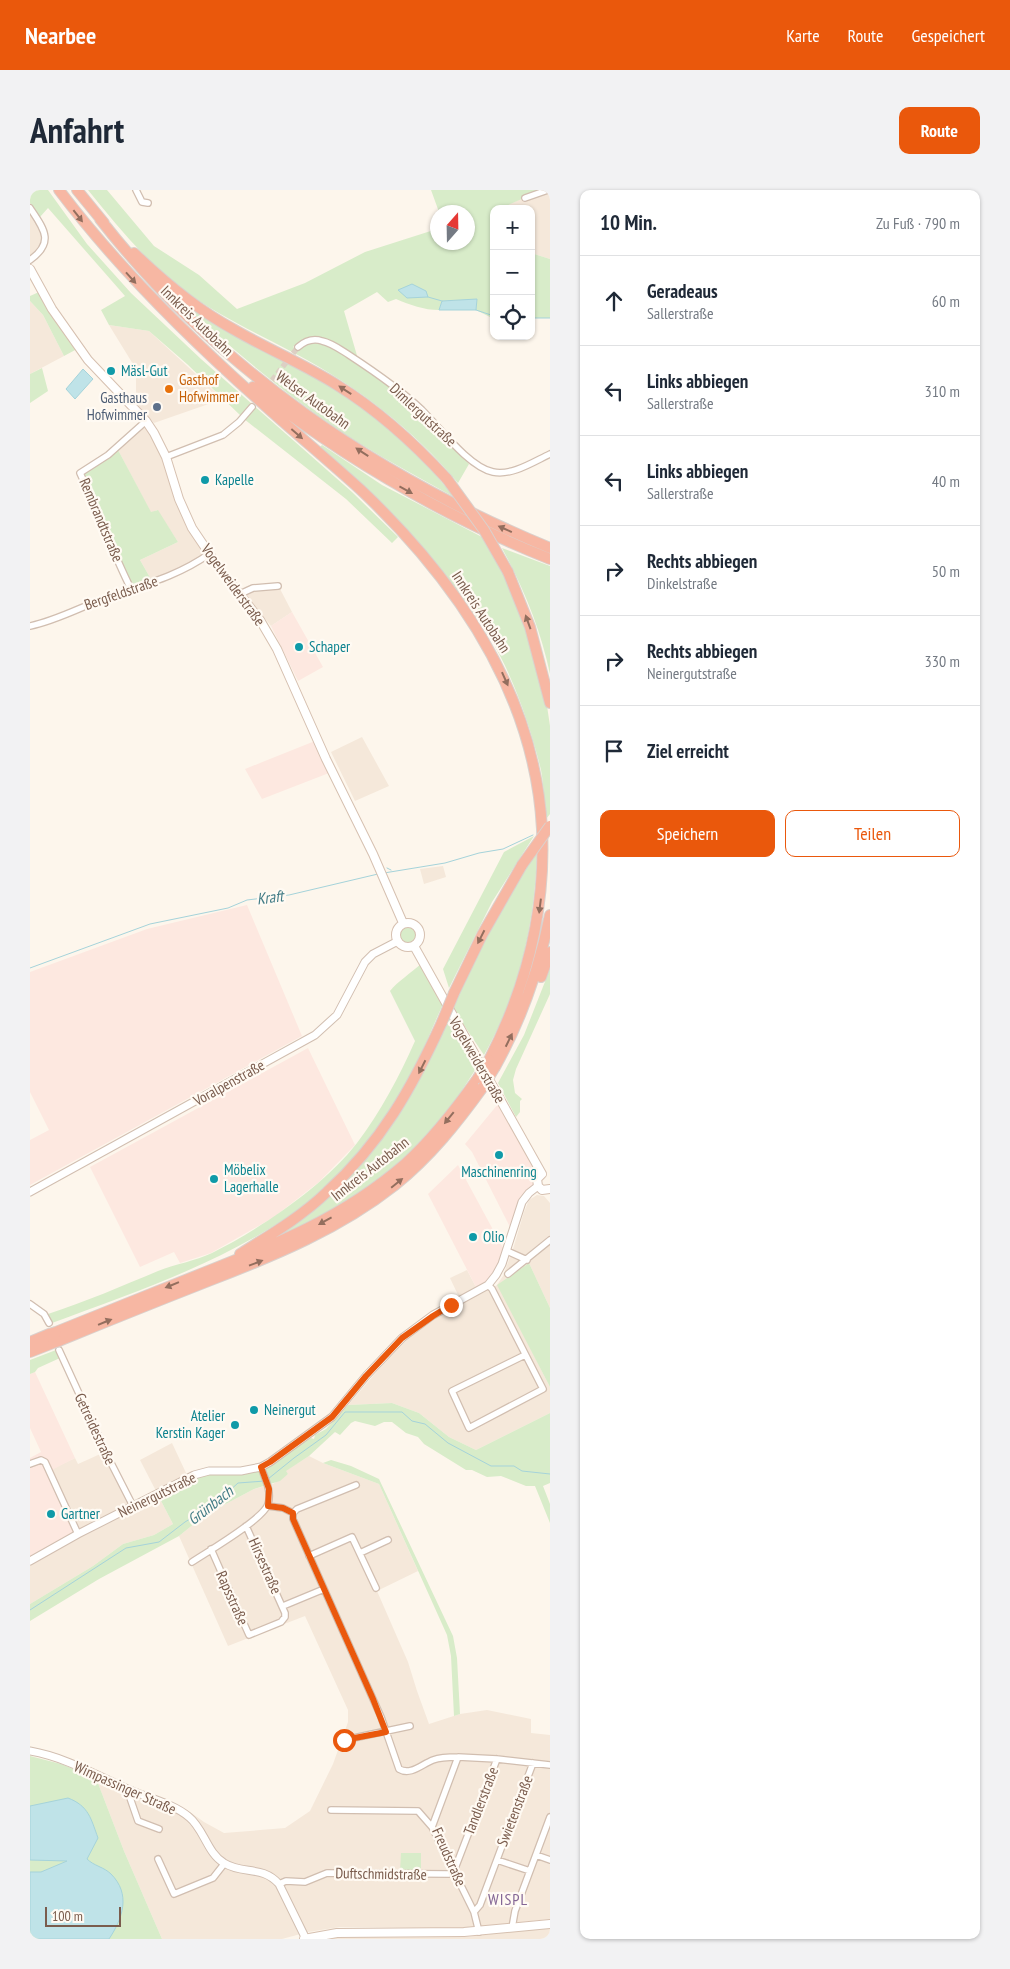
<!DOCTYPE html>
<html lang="de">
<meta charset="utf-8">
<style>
body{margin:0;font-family:"PT Sans Narrow",sans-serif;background:#f2f2f3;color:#1f2937}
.controls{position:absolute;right:15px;top:15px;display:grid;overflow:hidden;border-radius:10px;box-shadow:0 1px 4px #0004}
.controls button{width:45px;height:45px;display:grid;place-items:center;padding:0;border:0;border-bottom:1px solid #e0e1e3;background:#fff;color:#1f2937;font:25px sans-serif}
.compass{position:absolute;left:400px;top:15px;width:45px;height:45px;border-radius:50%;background:#fff;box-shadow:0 1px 4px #0004;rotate:20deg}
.scale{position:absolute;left:15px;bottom:12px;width:76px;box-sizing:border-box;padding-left:5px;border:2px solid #7a5c4d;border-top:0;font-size:14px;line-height:18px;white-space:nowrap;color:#7a5c4d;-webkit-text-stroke:4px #fffaf3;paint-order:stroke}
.stop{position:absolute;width:15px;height:15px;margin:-11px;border:4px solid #ea580c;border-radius:50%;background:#fff}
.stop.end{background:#ea580c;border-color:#fff;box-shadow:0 1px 5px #0008}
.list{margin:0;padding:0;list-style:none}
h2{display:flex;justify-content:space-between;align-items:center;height:65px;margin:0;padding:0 20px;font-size:21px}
h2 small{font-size:16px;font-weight:400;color:#747a83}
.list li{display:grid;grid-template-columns:32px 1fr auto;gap:15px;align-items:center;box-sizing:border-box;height:90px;padding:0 20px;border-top:1px solid #e0e1e3}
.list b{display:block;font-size:19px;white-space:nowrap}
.list p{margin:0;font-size:16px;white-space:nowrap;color:#747a83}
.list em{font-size:16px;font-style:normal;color:#747a83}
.actions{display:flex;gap:10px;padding:15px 20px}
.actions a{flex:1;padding:11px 0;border:1px solid #ea580c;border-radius:10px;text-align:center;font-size:18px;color:#ea580c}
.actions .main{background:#ea580c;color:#fff}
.icon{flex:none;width:28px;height:28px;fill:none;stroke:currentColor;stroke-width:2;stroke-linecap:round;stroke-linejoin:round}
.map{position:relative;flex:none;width:520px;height:1749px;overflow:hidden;border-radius:10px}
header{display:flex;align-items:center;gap:30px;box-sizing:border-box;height:70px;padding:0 25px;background:#ea580c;color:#fff}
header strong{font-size:24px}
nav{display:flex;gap:28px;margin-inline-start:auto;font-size:18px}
.intro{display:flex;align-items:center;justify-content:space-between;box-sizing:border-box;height:120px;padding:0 30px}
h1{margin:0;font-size:35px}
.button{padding:12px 22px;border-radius:10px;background:#ea580c;color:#fff;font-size:18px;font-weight:700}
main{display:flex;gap:30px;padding:0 30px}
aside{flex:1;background:#fff;border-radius:10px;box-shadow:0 1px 4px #0004}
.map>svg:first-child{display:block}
</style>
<header>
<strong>Nearbee</strong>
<nav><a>Karte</a><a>Route</a><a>Gespeichert</a></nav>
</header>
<div class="intro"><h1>Anfahrt</h1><a class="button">Route</a></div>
<main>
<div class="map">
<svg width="520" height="1749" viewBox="0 0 520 1749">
<rect width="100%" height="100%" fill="#fdf6ec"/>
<path fill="#f5e8da" d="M520,0V69L501,63V19H469L505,2Z
M0,22L12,42V52L8,60L0,66Z
M0,111L13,125L34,166L0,184Z
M79,135L119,141L193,209L124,233L106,213V179Z
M114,233L119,239L135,271L145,310L155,333L176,364L149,382L122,391L110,370L148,352L127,320L121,323L87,258Z
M249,397L262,422L241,436L213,401Z
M332,547L359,596L325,611L301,562Z
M413,676L416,687L394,694L390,679Z
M507,1005L514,1006L520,1013V1118L499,1073L468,1095L520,1197V1223L446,1260L419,1247L389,1223L362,1213L318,1215L374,1150L405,1128L467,1095L473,1086L483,1059L494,1022L499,1010Z
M437,1080L447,1099L429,1107L420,1088Z
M142,1253L157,1285L126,1301L110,1270Z
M77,1261L106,1318L129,1307L143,1334L124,1345L93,1354L63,1376L0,1414V1367L50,1339L22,1279L45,1268L48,1274Z
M279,1266L293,1273L349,1294L388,1381L347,1401L378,1472L387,1501L399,1534L430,1524L457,1520L501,1529V1543L520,1545V1729L437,1738L310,1737L278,1742L252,1749H132L94,1661L66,1588L69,1582L160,1622L174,1632L194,1643L255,1638L280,1621L303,1574L318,1532V1520L275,1426L198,1456L149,1346L175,1325L224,1299L243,1294L258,1284L255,1281Z
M520,1737V1749H297L311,1747H437Z"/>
<path fill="#fde8e0" d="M262,422L293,477L268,491L241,436Z
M285,551L299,583L232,609L215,579Z
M217,715L272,846L0,995V950L19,940L0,902V782L117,739Z
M278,858L325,955L289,992L244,1027L181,1063L150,1073L144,1062L110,1077L60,977Z
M468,914L503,977L505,987L503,995L491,1006L487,1015L480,1037L442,962L435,954Z
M428,975L474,1060L469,1075L461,1088L447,1099L398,1004Z
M5,1182L45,1268L22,1280L50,1339L0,1367V1268L11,1262L0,1238V1184Z"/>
<path fill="#d8ecc9" d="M0,0H18L57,54L101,103L171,169L322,302L368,347L362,353L316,309L214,229L221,219L218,217L211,226L157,174L119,141L79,135L71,120L95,106L18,18L10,27L0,13Z
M58,0H77L124,56L169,85L207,119L275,93L335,62L407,39L408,52H438V22H409L401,0H512L469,19H464V129L446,120L447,110L412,111L409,120C394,120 380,115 366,109L358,112L347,102L314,121L328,169L285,147C275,147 270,151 263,157L269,161C273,157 276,153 281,152C304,149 385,216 403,233C416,246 427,260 439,274L428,293C383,239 328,197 266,164C228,144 189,126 155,101C117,73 87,36 58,0Z
M501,63L520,69V128H501Z
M9,102L47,159L34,166L13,125L0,111V106Z
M154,112C197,145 247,165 293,192C344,221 388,261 424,307C377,281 330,256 287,225C240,191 195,153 152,113Z
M12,178L18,201L0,213V184Z
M292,255L352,295L452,347C487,403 512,471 520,536C520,565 520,596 520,624L516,629C514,613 514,596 511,580C500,535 482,482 457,443C412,372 352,313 290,257Z
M87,258L121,322L128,320L148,352L110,370L122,391L97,399L74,343L77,340L75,329L54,284Z
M472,358L520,376V484C511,440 493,397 472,358Z
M504,646L462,712L419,798L413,779L474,662Z
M507,662C505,734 489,803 454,865L423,819L447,765L471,718Z
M369 745a9 9 0 1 1 18 0a9 9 0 1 1-18 0Z
M391,774L413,814C398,847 385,882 365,913C336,958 296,1003 250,1032C180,1077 100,1104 22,1133L18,1124C55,1112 92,1096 128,1081C146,1074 165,1071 182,1063C230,1039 294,996 327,953C351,921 369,887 385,851L360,801C368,791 381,783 391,774Z
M520,779V804L486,879L483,890L485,903L492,909L490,911V922L486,927L468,893L494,845Z
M419,828L447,877L420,919L382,960L344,994L302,1021L245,1050L244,1047C265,1031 288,1016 307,998C359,953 392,890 419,828Z
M499,1073L520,1118V1197L467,1095Z
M26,1160L30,1168L8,1178L5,1182L0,1184V1170Z
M362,1213L389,1223L419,1247L446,1260L520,1223V1293L513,1296L520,1314V1333L505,1296H496L471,1286L457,1287L442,1280H436L394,1254L388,1247L376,1243L362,1232H354L345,1236L325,1231L321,1233L310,1245L305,1242L279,1266L256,1281L258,1284L250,1291L224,1299L175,1325L149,1346L69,1389L0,1431V1414L63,1376L93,1354L124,1345L143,1334L129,1307L165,1288L179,1284L213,1285L233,1279L281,1248L284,1249L285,1245L296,1239L318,1215Z
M301,1270L321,1276L349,1289L423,1446L427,1468L430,1524L424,1526L421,1466L417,1445L349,1294L293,1273Z
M0,1566L31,1574L66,1588L94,1661L132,1749H0Z
M371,1663H391V1682H370Z"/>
<path fill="#bfe3e8" stroke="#a5d3da" d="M382,94L396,101L398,107L377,108L368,100Z
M447,109L446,120H409L412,111Z
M53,179L63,189L45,209L36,199Z
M38,1608C59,1616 61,1629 68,1648L57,1669C64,1676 74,1677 81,1684C101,1704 93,1728 79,1749H0V1682H11L37,1671L0,1670V1616Z"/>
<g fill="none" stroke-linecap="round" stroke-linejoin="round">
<path stroke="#a5d3da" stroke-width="1" d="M398,107L412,111
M446,120L464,126
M501,128H520
M357,678L361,680
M354,683L415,673L449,663L473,659L503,645
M0,778L120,734L198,718L217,710L259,705L348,684
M238,1289L264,1268L296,1245L315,1222H372L382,1231L395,1234L418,1253L461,1276H484L492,1281L520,1284
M0,1420L96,1358L129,1352L155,1332L187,1312L208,1293L235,1291"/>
<path stroke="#dcd0c4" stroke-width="5.5" stroke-dasharray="5.5 3" stroke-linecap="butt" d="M237,197L268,157"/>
<g stroke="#d1beb0" stroke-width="8">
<path id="minor" d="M106,0L112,12L118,13
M495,8L518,0
M0,18C14,39 25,52 0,70
M268,157C275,151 283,148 292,151C302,153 311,160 319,165C345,182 370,199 392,220C410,238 439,277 463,282C482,286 503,272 520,264
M136,267L193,245L209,232L222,217
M101,399C82,361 68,322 50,283L78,265L116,231
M210,404L223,398L248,396
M0,436C25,431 49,418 73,409C109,396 147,387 179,364
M477,1061L497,1070
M478,1084L520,1050
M458,1095L462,1099L513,1199L439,1238L422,1201L495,1165
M0,1114L14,1124L19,1133
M29,1160L80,1271L103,1316
M0,1274L11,1270L15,1272L48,1344
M326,1295L267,1319L263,1323V1329L351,1527L369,1579C381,1586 392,1574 403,1570C411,1567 420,1567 428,1567
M238,1316L253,1318L263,1323
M181,1359L219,1445L251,1432L255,1427V1423L216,1336
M330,1363L358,1350
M279,1366L322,1347L346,1398
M162,1372C177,1362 234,1329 238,1314C242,1301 235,1289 231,1277
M253,1416L294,1399
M314,1550L380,1536
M101,1600L99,1605L108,1631L129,1639
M301,1620L388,1621L402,1637
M506,1665L520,1670
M128,1669L144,1704L183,1688L194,1674
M467,1670L500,1681
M249,1694L256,1691L275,1692L297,1683L419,1684L424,1681L467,1569
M444,1722L450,1715L503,1573
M482,1738L485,1721L520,1627
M449,1742L444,1722L402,1637L428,1567L467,1569L520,1575"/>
</g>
<g stroke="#d1beb0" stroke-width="9">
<path id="tertiary" d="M0,1002L285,845L307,825L335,772L343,764L368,751
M0,1371L48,1344L164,1285L179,1281H211L231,1277L240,1272L302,1227L336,1186L372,1148L403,1125L458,1095L466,1085L472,1074L492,1012L499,1003L508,996
M0,1561C35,1567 68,1586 100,1600C119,1608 144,1614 159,1627C174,1639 177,1663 194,1673C213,1685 232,1675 249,1694L276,1749"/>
</g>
<g stroke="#d6c0b0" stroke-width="10">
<path id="secondary" d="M0,79L22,119L58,170L116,231L124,243L136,267L149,309L162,338L189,378L230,430L247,459L296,569L343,664L373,733
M366 745a12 12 0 1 1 24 0a12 12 0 1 1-24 0Z
M384,756L512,984
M512,984L507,989L508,996L512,1000L520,999
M274,1749L307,1743L434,1742L520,1734"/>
</g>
<g stroke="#dad1cd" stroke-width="12">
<path id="motorway" d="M29,0C88,78 158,147 231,212C264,242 298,270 331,300C427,391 505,504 512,639C516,722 496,798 459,870
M47,0L74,33
M70,29C187,179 346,286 520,358
M104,63C134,92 166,119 203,139C237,159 274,174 307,195C349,221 384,253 417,289
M223,197C314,268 413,326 520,369
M478,382L500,437L520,513
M511,787L520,762
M424,803L452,745L492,675
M465,877C492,829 509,779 520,725
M210,1064C240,1045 271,1027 297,1002C351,953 382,898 412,832
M26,1142C75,1122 124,1103 173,1083C247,1054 314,1027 375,974C403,949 426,919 448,888
M29,1151C80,1130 130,1110 181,1090C246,1065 309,1039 365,995C400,967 427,933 453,897
M0,1152L19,1144
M0,1162L23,1153"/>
</g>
<use href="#minor" stroke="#fff" stroke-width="5.5"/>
<use href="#tertiary" stroke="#fff" stroke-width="7"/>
<use href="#secondary" stroke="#fff" stroke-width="8"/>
<use href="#motorway" stroke="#f7b7a3" stroke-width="10"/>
<g stroke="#dad1cd" stroke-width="12" stroke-linecap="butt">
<path id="motorway-bridge" d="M417,289L454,340L478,382
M492,675L520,636
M412,832L424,803
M448,888L459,870
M453,897L465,877
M19,1144L26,1142
M23,1153L29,1151"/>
</g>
<use href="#motorway-bridge" stroke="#f7b7a3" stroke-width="10"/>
</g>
<defs><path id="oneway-solid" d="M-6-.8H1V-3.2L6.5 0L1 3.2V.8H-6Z" transform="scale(1.25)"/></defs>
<g fill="#936e5e">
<use href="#oneway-solid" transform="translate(48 26) rotate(52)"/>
<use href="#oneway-solid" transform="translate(101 88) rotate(48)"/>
<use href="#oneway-solid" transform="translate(315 200) rotate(-147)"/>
<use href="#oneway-solid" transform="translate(267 244) rotate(41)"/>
<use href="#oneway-solid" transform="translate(332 262) rotate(-147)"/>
<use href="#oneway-solid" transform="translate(376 300) rotate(29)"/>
<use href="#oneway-solid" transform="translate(475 339) rotate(-156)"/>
<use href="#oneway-solid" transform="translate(498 432) rotate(-110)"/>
<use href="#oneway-solid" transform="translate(475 489) rotate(66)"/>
<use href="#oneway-solid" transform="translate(510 716) rotate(97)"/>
<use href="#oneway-solid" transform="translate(451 747) rotate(117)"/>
<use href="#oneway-solid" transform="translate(479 850) rotate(-64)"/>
<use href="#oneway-solid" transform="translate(392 877) rotate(117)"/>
<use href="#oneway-solid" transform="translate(419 928) rotate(129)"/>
<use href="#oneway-solid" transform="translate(367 993) rotate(-39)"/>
<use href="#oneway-solid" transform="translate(295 1031) rotate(151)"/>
<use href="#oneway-solid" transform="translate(226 1073) rotate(-21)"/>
<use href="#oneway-solid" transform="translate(142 1095) rotate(158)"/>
<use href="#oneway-solid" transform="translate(75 1132) rotate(-22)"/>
</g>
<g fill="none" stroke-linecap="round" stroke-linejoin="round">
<path stroke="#ea580c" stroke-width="6" d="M314,1550L356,1542L343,1509L263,1329V1323L253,1318L238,1316L239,1299L231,1277L240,1272L302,1227L336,1186L372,1148L403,1126L421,1115"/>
</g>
<g fill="#0f9aa8" stroke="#fffaf3" stroke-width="2">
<circle cx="81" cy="181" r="5"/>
<circle cx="175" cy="290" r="5"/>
<circle cx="269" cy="457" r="5"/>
<circle cx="469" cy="965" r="5"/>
<circle cx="184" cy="989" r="5"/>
<circle cx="443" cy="1047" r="5"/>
<circle cx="224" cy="1220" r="5"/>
<circle cx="205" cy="1235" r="5"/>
<circle cx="21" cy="1324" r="5"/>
</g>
<circle fill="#e8710a" stroke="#fffaf3" stroke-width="2" cx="139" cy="199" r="5"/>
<circle fill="#5c6f8a" stroke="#fffaf3" stroke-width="2" cx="127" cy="217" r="5"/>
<g text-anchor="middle" stroke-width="4.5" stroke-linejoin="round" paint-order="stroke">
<g font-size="15" fill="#7a5c4d" stroke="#fffaf3">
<text transform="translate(167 131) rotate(44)" y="5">Innkreis Autobahn</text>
<text transform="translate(283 210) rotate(36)" y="5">Welser Autobahn</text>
<text transform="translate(393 225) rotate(43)" y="5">Dimlergutstraße</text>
<text transform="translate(71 330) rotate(67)" y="5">Rembrandtstraße</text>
<text transform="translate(203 395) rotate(54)" y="5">Vogelweiderstraße</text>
<text transform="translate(91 403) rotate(-19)" y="5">Bergfeldstraße</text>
<text transform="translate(451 422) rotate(57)" y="5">Innkreis Autobahn</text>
<text transform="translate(447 870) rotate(60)" y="5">Vogelweiderstraße</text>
<text transform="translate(199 893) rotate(-29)" y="5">Voralpenstraße</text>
<text transform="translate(340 979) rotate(-38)" y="5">Innkreis Autobahn</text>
<text transform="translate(65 1239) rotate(65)" y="5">Getreidestraße</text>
<text transform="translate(127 1305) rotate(-26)" y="5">Neinergutstraße</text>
<text transform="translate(235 1376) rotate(66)" y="5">Hirsestraße</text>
<text transform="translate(202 1408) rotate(66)" y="5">Rapsstraße</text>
<text transform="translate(95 1598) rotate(24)" y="5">Wimpassinger Straße</text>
<text transform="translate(451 1611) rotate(-69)" y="5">Tandlerstraße</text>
<text transform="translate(485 1621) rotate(-69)" y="5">Swietenstraße</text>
<text transform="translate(419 1667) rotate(66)" y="5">Freudstraße</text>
<text transform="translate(351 1684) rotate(1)" y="5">Duftschmidstraße</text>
</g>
<g font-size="15" fill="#0d838f" stroke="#fffaf3" text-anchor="start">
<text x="91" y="186">Mäsl-Gut</text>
<text x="185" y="295">Kapelle</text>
<text x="279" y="462">Schaper</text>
<text x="194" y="985">Möbelix<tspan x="194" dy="17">Lagerhalle</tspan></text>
<text x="469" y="987" text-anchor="middle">Maschinenring</text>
<text x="453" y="1052">Olio</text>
<text x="234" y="1225">Neinergut</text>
<text x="195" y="1231" text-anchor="end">Atelier<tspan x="195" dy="17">Kerstin Kager</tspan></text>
<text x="31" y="1329">Gartner</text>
</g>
<g font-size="15" fill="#c56008" stroke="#fffaf3" text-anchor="start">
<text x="149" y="195">Gasthof<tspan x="149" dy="17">Hofwimmer</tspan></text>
</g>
<g font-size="15" fill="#4e5e75" stroke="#fffaf3" text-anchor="end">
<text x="117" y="213">Gasthaus<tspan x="117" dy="17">Hofwimmer</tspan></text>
</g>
<g font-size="16" font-style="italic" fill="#437c86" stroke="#fffaf3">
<text transform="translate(240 707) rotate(-7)" y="6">Kraft</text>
<text transform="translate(180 1315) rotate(-38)" y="6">Grünbach</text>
</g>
<g font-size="16" letter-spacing="1" fill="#846695" stroke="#fffaf3">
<text x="478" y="1715">WISPL</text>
</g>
</g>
</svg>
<div class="controls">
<button>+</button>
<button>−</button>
<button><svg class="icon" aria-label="locate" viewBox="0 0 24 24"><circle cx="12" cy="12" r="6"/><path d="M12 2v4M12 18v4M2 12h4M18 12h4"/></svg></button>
</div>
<svg class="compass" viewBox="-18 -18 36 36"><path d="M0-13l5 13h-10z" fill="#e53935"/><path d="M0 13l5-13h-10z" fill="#747a83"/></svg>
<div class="scale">100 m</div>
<div class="stop" style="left:314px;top:1550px"></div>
<div class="stop end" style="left:421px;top:1115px"></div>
</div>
<aside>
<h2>10 Min.<small>Zu Fuß · 790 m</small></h2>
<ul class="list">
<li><svg class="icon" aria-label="ahead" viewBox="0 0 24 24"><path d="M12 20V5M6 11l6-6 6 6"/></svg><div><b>Geradeaus</b><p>Sallerstraße</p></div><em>60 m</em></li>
<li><svg class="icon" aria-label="left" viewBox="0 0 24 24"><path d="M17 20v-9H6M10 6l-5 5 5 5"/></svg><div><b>Links abbiegen</b><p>Sallerstraße</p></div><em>310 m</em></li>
<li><svg class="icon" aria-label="left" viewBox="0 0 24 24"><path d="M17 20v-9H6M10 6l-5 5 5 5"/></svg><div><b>Links abbiegen</b><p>Sallerstraße</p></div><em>40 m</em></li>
<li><svg class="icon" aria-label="right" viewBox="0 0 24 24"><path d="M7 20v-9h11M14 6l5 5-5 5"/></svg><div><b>Rechts abbiegen</b><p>Dinkelstraße</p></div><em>50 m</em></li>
<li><svg class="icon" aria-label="right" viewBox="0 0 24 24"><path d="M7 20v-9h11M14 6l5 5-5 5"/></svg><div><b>Rechts abbiegen</b><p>Neinergutstraße</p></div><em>330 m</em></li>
<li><svg class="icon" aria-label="arrive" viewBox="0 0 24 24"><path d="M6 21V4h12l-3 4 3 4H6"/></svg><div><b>Ziel erreicht</b></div></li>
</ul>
<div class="actions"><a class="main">Speichern</a><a>Teilen</a></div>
</aside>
</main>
